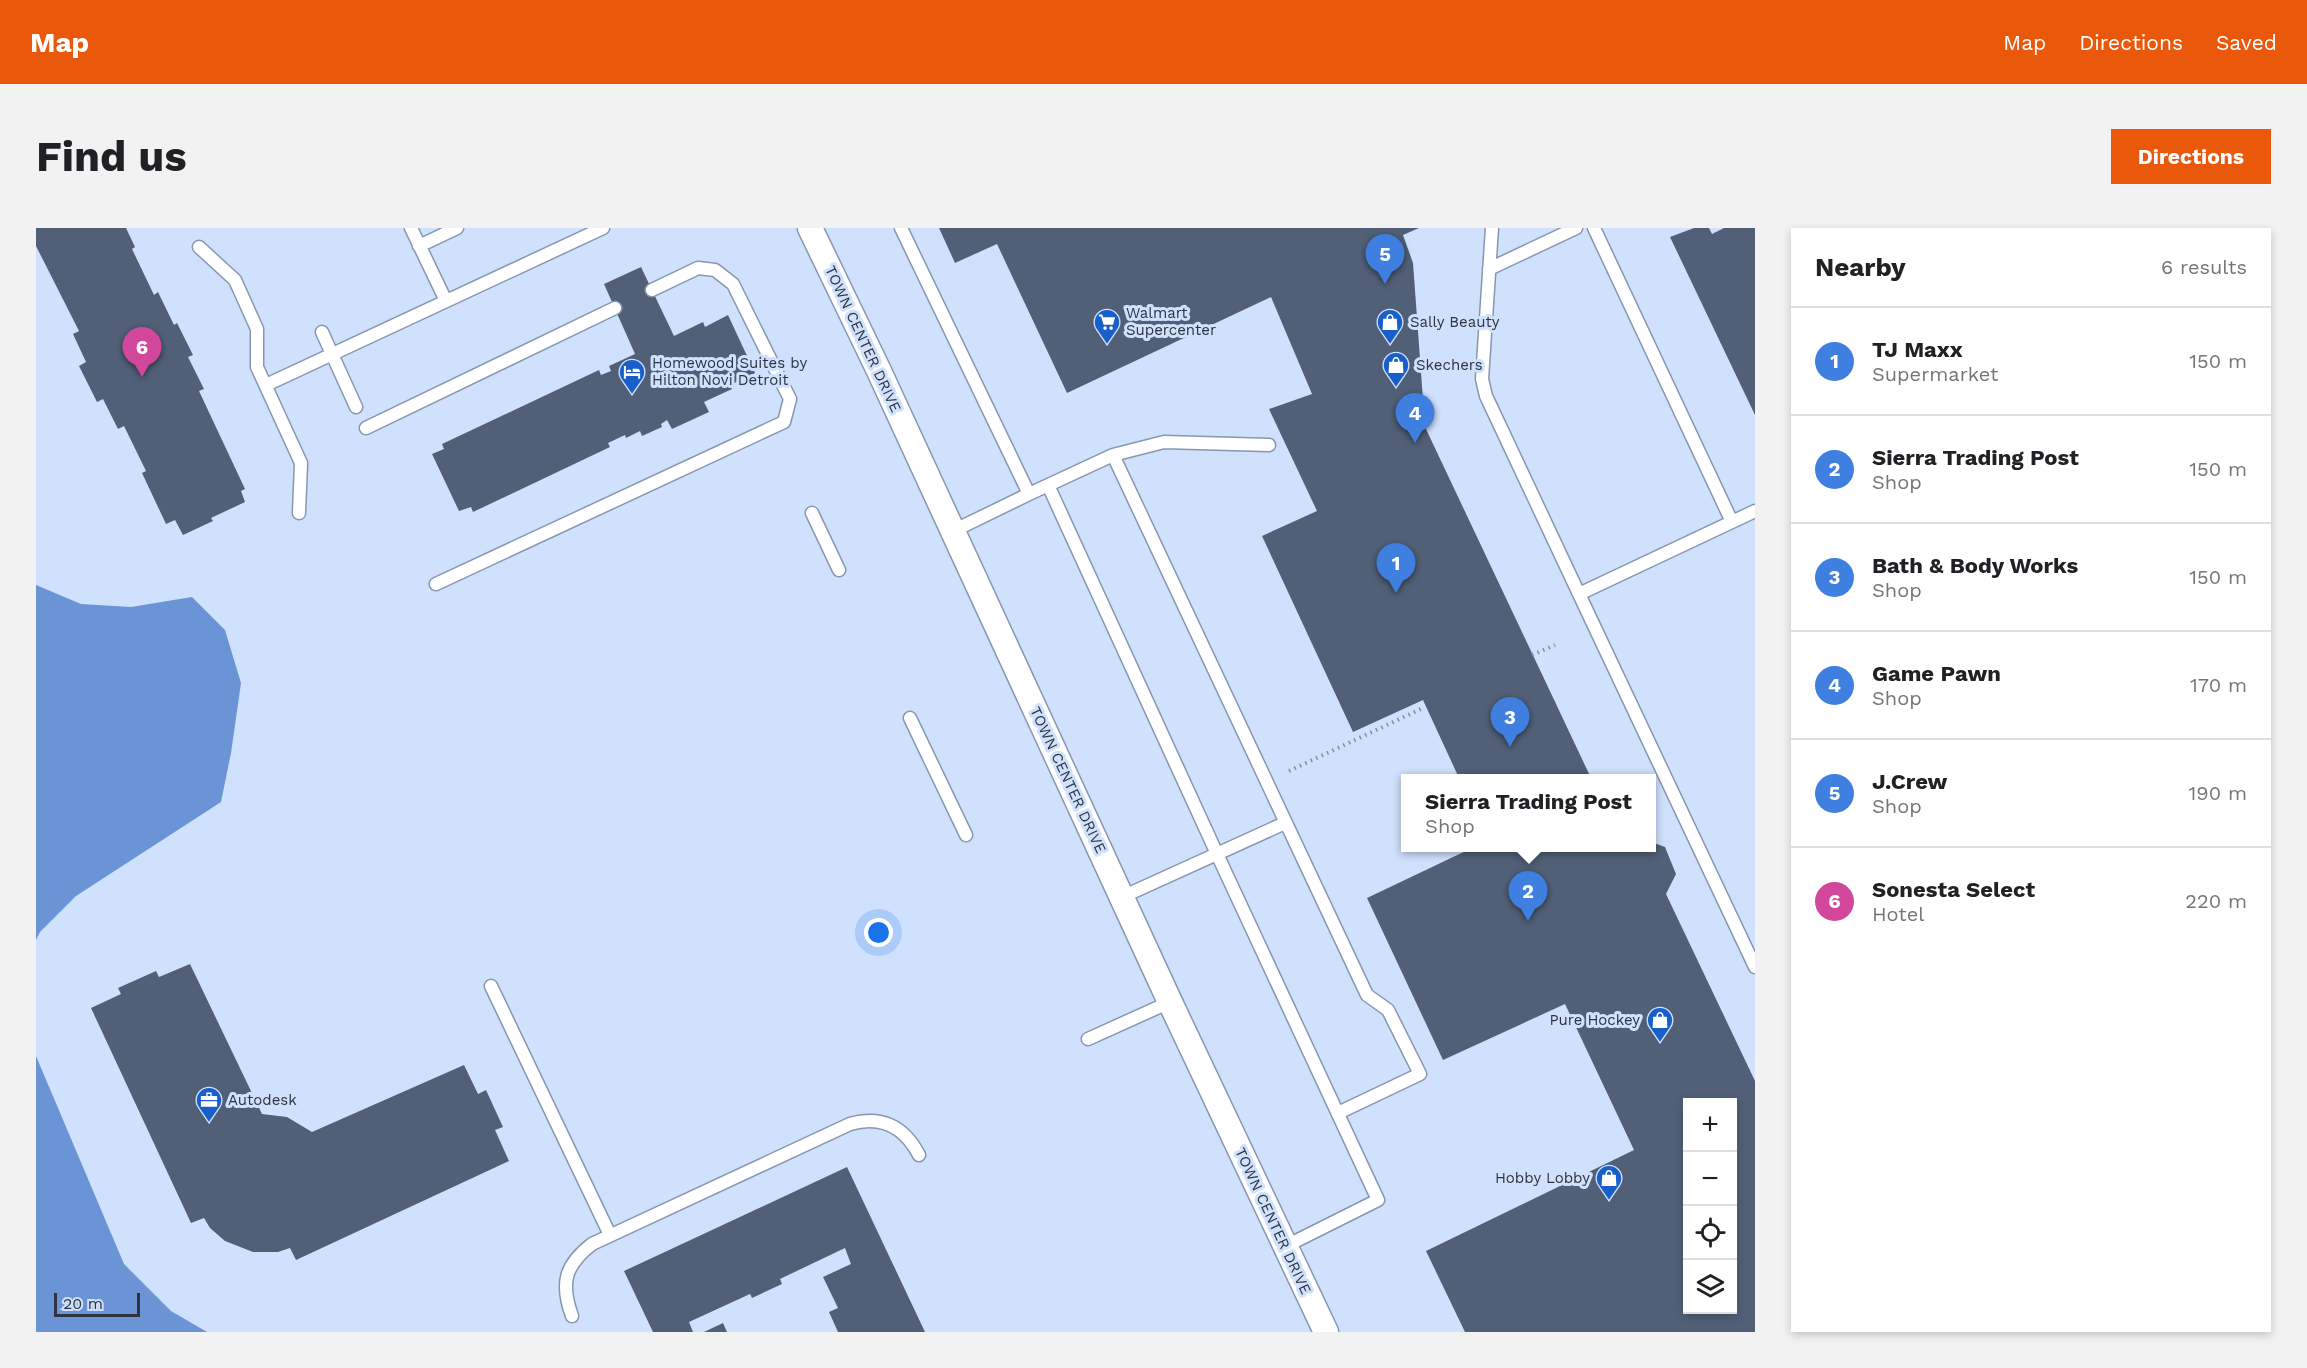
<!DOCTYPE html>
<meta charset="utf-8">
<style>
body{margin:0;font-family:"Work Sans",sans-serif;background:#f2f2f2;color:#202124}
.controls{position:absolute;right:18px;bottom:18px;display:grid;overflow:hidden;border-radius:0px;box-shadow:0 3px 9px #0003}
.controls button{width:54px;height:54px;display:grid;place-items:center;padding:0;border:0;border-bottom:2px solid #e0e0e0;background:#fff;color:#202124;font:30px sans-serif}
.scale{position:absolute;left:18px;bottom:15px;width:86px;box-sizing:border-box;padding-left:6px;border:3px solid #2d343f;border-top:0;font-size:16px;line-height:21px;white-space:nowrap;color:#2d343f;-webkit-text-stroke:4px #d0e1fd;paint-order:stroke}
.you{position:absolute;left:843px;top:705px;width:21px;height:21px;margin:-15px;border:4px solid #fff;border-radius:50%;background:#1a73e8;box-shadow:0 0 0 9px #1a73e833}
.badge{display:grid;place-items:center;width:39px;height:39px;border-radius:50%;background:#ea580c;color:#fff;font-size:20px;font-weight:700}
.pin{position:absolute;translate:-50% -50px;filter:drop-shadow(0 2px 3px #0008)}
.pin::after{content:'';position:absolute;top:32px;width:21px;height:18px;background:inherit;clip-path:polygon(0 0,100% 0,50% 100%)}
.popup{position:absolute;left:1365px;top:546px;width:255px;height:78px;box-sizing:border-box;display:grid;place-content:center;border-radius:0px;background:#fff;filter:drop-shadow(0 2px 4px #0005);font-size:20px;white-space:nowrap;color:#757577}
.popup b{font-size:22px;color:#202124}
.popup::after{content:'';position:absolute;left:50%;top:100%;margin-left:-12px;border:12px solid transparent;border-top-color:#fff}
.list{margin:0;padding:0;list-style:none}
h2{display:flex;justify-content:space-between;align-items:center;height:78px;margin:0;padding:0 24px;font-size:26px}
h2 small{font-size:20px;font-weight:400;color:#757577}
.list li{display:grid;grid-template-columns:39px 1fr auto;gap:18px;align-items:center;box-sizing:border-box;height:108px;padding:0 24px;border-top:2px solid #e0e0e0}
.list b{display:block;font-size:22px;white-space:nowrap}
.list p{margin:0;font-size:20px;white-space:nowrap;color:#757577}
.list em{font-size:20px;font-style:normal;color:#757577}
.icon{flex:none;width:33px;height:33px;fill:none;stroke:currentColor;stroke-width:2;stroke-linecap:round;stroke-linejoin:round}
.map{position:relative;flex:none;width:1719px;height:1104px;overflow:hidden;border-radius:0px}
header{display:flex;align-items:center;gap:36px;box-sizing:border-box;height:84px;padding:0 30px;background:#ea580c;color:#fff}
header strong{font-size:28px}
nav{display:flex;gap:33px;margin-inline-start:auto;font-size:21px}
.intro{display:flex;align-items:center;justify-content:space-between;box-sizing:border-box;height:144px;padding:0 36px}
h1{margin:0;font-size:42px}
.button{padding:15px 27px;border-radius:0px;background:#ea580c;color:#fff;font-size:21px;font-weight:700}
main{display:flex;gap:36px;padding:0 36px}
aside{flex:1;background:#fff;border-radius:0px;box-shadow:0 3px 9px #0003}
.map>svg:first-child{display:block}
</style>
<header>
<strong>Map</strong>
<nav><a>Map</a><a>Directions</a><a>Saved</a></nav>
</header>
<div class="intro"><h1>Find us</h1><a class="button">Directions</a></div>
<main>
<div class="map">
<svg width="1719" height="1104" viewBox="0 0 1719 1104">
<rect width="100%" height="100%" fill="#d0e1fd"/>
<path fill="#6a94d5" d="M0,357L45,376L95,379L156,369L189,402L205,455L195,525L185,574L40,668L4,704L0,712Z
M0,828L88,1036L135,1083L171,1104H0Z"/>
<path fill="#516077" fill-rule="evenodd" d="M0,0H90L99,19L96,21L118,67L122,64L138,97L141,95L157,127L152,129L168,161L163,163L209,261L205,263L209,274L175,290L177,293L147,307L139,292L130,296L106,245L110,243L88,198L82,201L67,171L61,174L43,138L50,134L37,106L43,103L0,18Z
M903,0H1383L1367,7L1377,35L1389,199L1555,550H1423L1387,472L1317,504L1226,308L1281,283L1233,181L1276,166L1235,69L1031,165L961,16L919,35Z
M1658,0H1673L1676,6L1688,0H1719V187L1634,9Z
M605,39L638,108L667,94L669,99L692,87L719,145L694,157L696,161L668,174L673,184L636,201L631,192L625,196L626,199L606,208L604,203L590,210L589,207L572,215L574,219L437,284L435,279L423,283L396,226L408,221L406,216L563,142L565,147L575,143L573,138L599,126L568,56Z
M1615,614L1629,619L1640,646L1630,666L1719,853V1104H1429L1390,1023L1598,922L1529,776L1407,832L1331,670L1436,620H1615ZM1652,874H1696V1082H1652Z
M154,736L226,886L251,889L276,904L428,837L442,866L450,862L467,899L459,902L473,933L260,1032L254,1020L242,1024H217L189,1013L174,1000L168,990L155,995L55,780L85,766L82,760L120,743L123,749Z
M811,939L889,1104H802L793,1084L802,1080L787,1049L815,1036L809,1020L744,1051L746,1056L716,1070L714,1066L653,1094L657,1104H617L588,1043Z
M687,1095L691,1104H668Z"/>
<g fill="none" stroke-linecap="round" stroke-linejoin="round">
<g stroke="#8797b0" stroke-width="15">
<path id="lane" d="M375,0L410,73
M865,0L993,266L917,303
M1456,0L1446,151L1450,168L1543,366
M1558,0L1696,294
M383,18L421,0
M163,19L199,52L221,101V139L265,235L263,285
M1453,41L1540,0
M286,104L320,179
M230,157L567,0
M330,200L579,80
M1077,227L1128,214L1233,217
M1012,257L1181,626L1342,972L1248,1019
M993,266L1077,227L1331,767L1352,782L1384,846L1302,885
M1719,283L1543,366L1719,739
M776,285L803,342
M400,356L748,194L754,171L697,56L679,42L662,40L616,62
M874,490L930,607
M1086,669L1249,595
M455,758L574,1007
M1052,811L1134,774
M536,1088C524,1055 529,1037 556,1016L814,896C845,887 868,898 883,927"/>
</g>
<g stroke="#8797b0" stroke-width="27">
<path id="street" d="M774,0L843,143L1134,774L1290,1104"/>
</g>
<path stroke="#828fa3" stroke-width="4" stroke-dasharray="1.5 4.5" stroke-linecap="butt" d="M1496,427L1519,417
M1253,543L1387,480"/>
<use href="#lane" stroke="#fff" stroke-width="12"/>
<use href="#street" stroke="#fff" stroke-width="24"/>
</g>
<defs>
<g id="supermarket-pin" transform="scale(1.35)"><path d="M0 17L-7.5 6A9.5 9.5 0 1 1 7.5 6Z" fill="#185fca" stroke="#d0e1fd"/><path d="M-6-5.5h2.5l.6 2H6L4.5 2H-2.5L-4.4-4H-6ZM-1.5 3.2a1.3 1.3 0 1 0 .1 0ZM3 3.2a1.3 1.3 0 1 0 .1 0Z" fill="#fff"/></g>
<g id="shop-pin" transform="scale(1.35)"><path d="M0 17L-7.5 6A9.5 9.5 0 1 1 7.5 6Z" fill="#185fca" stroke="#d0e1fd"/><path d="M-5-2.5h2.3a2.7 3.5 0 0 1 5.4 0H5L5.5 6h-11ZM-1.5-2.5h3a1.5 2.3 0 0 0-3 0Z" fill="#fff"/></g>
<g id="hotel-pin" transform="scale(1.35)"><path d="M0 17L-7.5 6A9.5 9.5 0 1 1 7.5 6Z" fill="#185fca" stroke="#d0e1fd"/><path d="M-6-4.5h1.5V1H6V5H4.5V3h-9V5H-6ZM-4 0a1.8 1.8 0 1 1 3.6 0ZM.5 0V-2.5h3Q6-2.5 6 0Z" fill="#fff"/></g>
<g id="office-pin" transform="scale(1.35)"><path d="M0 17L-7.5 6A9.5 9.5 0 1 1 7.5 6Z" fill="#185fca" stroke="#d0e1fd"/><path d="M-6-3h4V-5.5h4V-3h4V5H-6ZM-1-4.5V-3h2v-1.5ZM-6 0V1H6V0Z" fill="#fff"/></g>
</defs>
<g fill-rule="evenodd">
<use href="#supermarket-pin" x="1071" y="94"/>
<use href="#shop-pin" x="1354" y="94"/>
<use href="#shop-pin" x="1360" y="137"/>
<use href="#hotel-pin" x="596" y="144"/>
<use href="#shop-pin" x="1624" y="792"/>
<use href="#office-pin" x="173" y="872"/>
<use href="#shop-pin" x="1573" y="950"/>
</g>
<g text-anchor="middle" stroke-width="6" stroke-linejoin="round" paint-order="stroke">
<g font-size="15" fill="#2d343f" stroke="#d0e1fd" text-anchor="start">
<text x="1090" y="90">Walmart<tspan x="1090" dy="17">Supercenter</tspan></text>
<text x="1374" y="99">Sally Beauty</text>
<text x="616" y="140">Homewood Suites by<tspan x="616" dy="17">Hilton Novi Detroit</tspan></text>
<text x="1380" y="142">Skechers</text>
<text x="1604" y="797" text-anchor="end">Pure Hockey</text>
<text x="192" y="877">Autodesk</text>
<text x="1554" y="955" text-anchor="end">Hobby Lobby</text>
</g>
<g font-size="15" fill="#2d343f" stroke="#d0e1fd">
<text transform="translate(827 111) rotate(65)" y="5">TOWN CENTER DRIVE</text>
<text transform="translate(1032 552) rotate(65)" y="5">TOWN CENTER DRIVE</text>
<text transform="translate(1237 993) rotate(65)" y="5">TOWN CENTER DRIVE</text>
</g>
</g>
</svg>
<div class="controls">
<button>+</button>
<button>−</button>
<button><svg class="icon" aria-label="locate" viewBox="0 0 24 24"><circle cx="12" cy="12" r="6"/><path d="M12 2v4M12 18v4M2 12h4M18 12h4"/></svg></button>
<button><svg class="icon" aria-label="layers" viewBox="0 0 24 24"><path d="M12 4l9 5-9 5-9-5zM3 14l9 5 9-5"/></svg></button>
</div>
<div class="scale">20 m</div>
<div class="you"></div>
<div class="pin badge" style="left:1360px;top:365px;background:#3f7fe0">1</div>
<div class="pin badge" style="left:1492px;top:693px;background:#3f7fe0">2</div>
<div class="popup"><b>Sierra Trading Post</b>Shop</div>
<div class="pin badge" style="left:1474px;top:519px;background:#3f7fe0">3</div>
<div class="pin badge" style="left:1379px;top:215px;background:#3f7fe0">4</div>
<div class="pin badge" style="left:1349px;top:56px;background:#3f7fe0">5</div>
<div class="pin badge" style="left:106px;top:149px;background:#d1479c">6</div>
</div>
<aside>
<h2>Nearby<small>6 results</small></h2>
<ul class="list">
<li><span class="badge" style="background:#3f7fe0">1</span><div><b>TJ Maxx</b><p>Supermarket</p></div><em>150 m</em></li>
<li><span class="badge" style="background:#3f7fe0">2</span><div><b>Sierra Trading Post</b><p>Shop</p></div><em>150 m</em></li>
<li><span class="badge" style="background:#3f7fe0">3</span><div><b>Bath &amp; Body Works</b><p>Shop</p></div><em>150 m</em></li>
<li><span class="badge" style="background:#3f7fe0">4</span><div><b>Game Pawn</b><p>Shop</p></div><em>170 m</em></li>
<li><span class="badge" style="background:#3f7fe0">5</span><div><b>J.Crew</b><p>Shop</p></div><em>190 m</em></li>
<li><span class="badge" style="background:#d1479c">6</span><div><b>Sonesta Select</b><p>Hotel</p></div><em>220 m</em></li>
</ul>
</aside>
</main>
